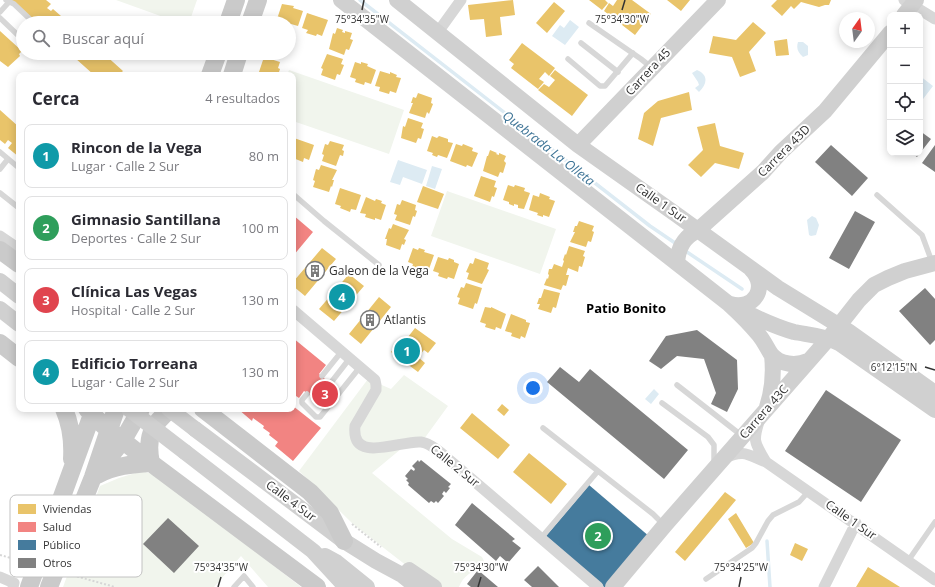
<!DOCTYPE html>
<html lang="es">
<meta charset="utf-8">
<style>
body{margin:0;font-family:"Open Sans",sans-serif;background:#f2f2f3;color:#2b2b33}
.controls{position:absolute;right:12px;top:12px;display:grid;overflow:hidden;border-radius:8px;box-shadow:0 2px 10px #0003}
.controls button{width:36px;height:36px;display:grid;place-items:center;padding:0;border:0;border-bottom:1px solid #e1e1e2;background:#fff;color:#2b2b33;font:20px sans-serif}
.compass{position:absolute;left:839px;top:12px;width:36px;height:36px;border-radius:50%;background:#fff;box-shadow:0 2px 10px #0003;rotate:14deg}
.you{position:absolute;left:533px;top:388px;width:14px;height:14px;margin:-10px;border:3px solid #fff;border-radius:50%;background:#1a73e8;box-shadow:0 0 0 6px #1a73e833}
.badge{display:grid;place-items:center;width:26px;height:26px;border-radius:50%;background:#0f766e;color:#fff;font-size:13px;font-weight:700}
.pin{position:absolute;translate:-50% -50%;border:2px solid #fff;box-shadow:0 1px 4px #0006}
.list{margin:0;padding:0;list-style:none}
h2{display:flex;justify-content:space-between;align-items:center;height:52px;margin:0;padding:0 16px;font-size:17px}
h2 small{font-size:13px;font-weight:400;color:#7c7c81}
.list li{display:grid;grid-template-columns:26px 1fr auto;gap:12px;align-items:center;box-sizing:border-box;height:64px;margin:0 8px 8px;padding:0 8px;border:1px solid #e1e1e2;border-radius:8px}
.list b{display:block;font-size:15px;white-space:nowrap}
.list p{margin:0;font-size:13px;white-space:nowrap;color:#7c7c81}
.list em{font-size:13px;font-style:normal;color:#7c7c81}
.icon{flex:none;width:22px;height:22px;fill:none;stroke:currentColor;stroke-width:2;stroke-linecap:round;stroke-linejoin:round}
.map{position:relative;flex:none;width:935px;height:587px;overflow:hidden}
.search{position:absolute;background:#fff;box-shadow:0 2px 10px #0003;left:16px;top:16px;width:280px;height:44px;display:flex;align-items:center;gap:10px;box-sizing:border-box;padding:0 14px;border-radius:22px;color:#7c7c81;font-size:15px}
.panel{position:absolute;background:#fff;box-shadow:0 2px 10px #0003;left:16px;top:72px;width:280px;height:340px;border-radius:8px}
.map>svg:first-child{display:block}
</style>
<div class="map">
<svg width="935" height="587" viewBox="0 0 935 587">
<rect width="100%" height="100%" fill="#fff"/>
<path fill="#f1f5ed" d="M116,0H197L189,23H180Z
M289,70L404,110L389,154L293,121V75H287Z
M447,191L556,229L540,274L431,236Z
M404,375L448,406L424,439H413L372,473L452,539L482,557L484,561L482,567C472,571 463,576 459,587H437L416,573L353,524L299,471L368,379L391,389Z
M142,471L159,476L301,587H268L241,556L214,587H63L100,486L119,478Z"/>
<path fill="#ddebf3" d="M570,20L579,27L565,45L552,36L560,25L564,28Z
M798,42H803L808,46V55L803,57C798,52 796,49 798,42Z
M697,70C709,75 707,84 699,92L695,88L699,85L698,82L692,73Z
M920,76L933,86L920,103Z
M398,160L427,170L422,184L403,177L400,185L390,182Z
M432,166L442,169L435,189L426,186Z
M812,216L816,218L819,225L816,235L811,236L809,235L807,220Z
M654,389L659,394L651,404L645,399Z"/>
<path fill="#e9c46a" d="M11,0H46L51,4L47,8L51,11L53,9L69,23H41L42,22L38,19L36,22Z
M513,0L515,15L500,17L502,35L486,37L484,19L470,20L468,5Z
M589,0H605L608,3L602,10Z
M617,0H632L651,14L635,35L604,11L609,3L613,6Z
M667,0H690L681,11Z
M777,0H831L829,5H825L819,7L801,2L794,9L791,6L782,16L771,6Z
M554,2L565,11L547,33L536,23Z
M282,4L294,6L293,8L303,11L298,26L291,24L289,29V23H281L282,21L277,19Z
M307,13L328,20L322,36L317,34L316,36L306,33L308,30L302,28Z
M753,22L766,33L749,52L756,71L740,77L732,57L709,53L713,36L736,40Z
M337,28L343,30L342,32L345,33V31L352,33L350,39L353,40L349,50L346,49L344,55L329,49L333,33L335,34Z
M0,31L22,51L19,54L20,56L8,67L0,61Z
M787,39L789,55L776,56L774,41Z
M522,43L555,68L549,76L545,72L539,79L544,82L538,89L511,68L514,64L509,60Z
M77,53H103L123,71L121,73L123,75H94L75,58L79,54Z
M269,53H283L281,58Z
M327,54L343,59L341,64L344,65L340,75L337,74L335,80L321,75L323,69L321,68Z
M264,57L280,62L278,68L280,69L278,75H258Z
M355,62L361,64V62L368,64L367,66L376,70L371,84L365,82L364,85L355,82L356,79L350,77Z
M555,70L588,95L572,116L538,90L544,84L549,87L555,80L550,76Z
M380,71L390,74V72L397,75L396,77L401,78L396,93L390,91L389,94L379,91L380,87L375,86Z
M689,92L692,110L661,118L653,146L638,139L644,113L658,101Z
M418,93L432,98L431,103L433,104L429,114L427,112L425,118L409,113L413,103H411L413,97L416,98Z
M0,110L19,127L16,131L19,135V157L8,148L12,143L8,140L5,144L0,140Z
M408,118L423,123L421,128L424,129L421,139L418,138L416,143L401,138L403,126L405,127Z
M715,123L720,146L744,153L739,169L715,163L701,177L688,165L703,150L697,127Z
M432,136L437,138L439,136L448,139V142L453,143L447,158L438,155L437,157L432,155L433,153L427,151Z
M294,138L314,145L309,160L304,158L303,162L293,158Z
M330,141L344,145L342,150L344,151L343,156L340,155L336,166L322,161L324,155L322,154L325,144L328,145Z
M456,144L462,146L463,144L473,148L472,151L478,153L472,167L467,165L466,167L450,161Z
M490,150L497,153L496,154L499,155V153L506,156L504,161L506,163L503,173L500,172L498,177L483,171L487,156H488Z
M321,165L337,170L332,180H334L332,187L331,186L329,192L313,187L315,181L313,180L316,169L319,170Z
M481,176L496,181L494,187L497,188L494,197L492,196L490,202L474,196Z
M508,185L514,187L515,185L525,188L524,191L530,193L524,209L518,208V205L514,204V206L509,204V202L503,200Z
M423,186L444,194L438,209L417,202Z
M340,188L361,195L356,210L351,209L350,212L340,208L341,206L335,204Z
M540,193L550,197L549,199L555,201L549,217L543,215V217L537,215L538,213L529,210L533,195L539,197Z
M366,197L375,201L376,199L382,201L381,203L386,205L381,220L375,218V220L365,217L366,214L360,213Z
M402,200L416,205L415,210L417,211L415,217L413,216L410,225L395,220L397,215L394,214L397,204L400,205Z
M579,221L594,226L592,231L594,232L591,242L588,241L586,247L570,242L575,232H573L575,226H577Z
M393,224L409,230L404,239L406,240L404,245L402,244L400,250L386,245L387,239H385L389,228L391,229Z
M569,246L585,251L583,256L585,257L582,267L579,266L578,272L568,268L566,275H569L566,286L563,285L561,290L544,285L547,278L548,279L549,275L548,274L549,269H552L554,264L562,267L564,261L563,260L565,254L566,255Z
M322,248L336,259L305,296L293,286V282Z
M413,248L418,250L419,248L425,250L424,252L434,255L429,269L423,267L422,271L412,267L413,264L408,262Z
M438,257L448,260L449,258L454,260V262L459,264L454,279L448,277L447,279L438,276L439,273L433,271Z
M475,258L489,263L487,269L489,270L482,284L467,279L469,273L466,272L470,263L473,264Z
M349,274L364,286L334,321L319,309Z
M466,283L482,288L477,304L475,303L473,309L458,304L460,298L457,297L461,287L464,288Z
M544,289L560,293L556,308L553,307L551,313L538,309L540,304H537L539,298H541Z
M379,297L391,307L361,344L349,334Z
M485,307L491,308V307L506,314L501,329L496,327L495,330L485,327L486,324L480,322Z
M511,314L526,320V322L530,323L525,338L521,336L520,339L511,336L512,333L505,331Z
M415,328L436,343L428,353L424,350L418,357L425,363L418,372L391,352L399,341L406,346L412,340L408,337Z
M502,404L509,410L504,416L497,410Z
M472,413L510,445L498,459L460,428Z
M529,453L567,484L551,504L513,472Z
M725,492L736,500L685,561L675,552Z
M736,513L754,543L746,548L728,519Z
M795,543L808,549L802,561L790,555Z
M868,567L900,587H856Z"/>
<path fill="#f28482" d="M293,215L313,232L293,256Z
M293,338L326,365L319,374L325,379L311,396L304,391L299,398L293,394Z
M293,406L321,428L293,461L275,446L278,442L269,435L270,433L263,428L264,426L253,418L252,421L238,409H293Z"/>
<path fill="#457b9d" d="M589,485L650,537L607,587H604L546,536Z"/>
<g fill="none" stroke-linecap="round" stroke-linejoin="round">
<path stroke="#ddebf3" stroke-width="3.5" d="M360,0L650,226L678,245
M684,250L742,289
M767,541L770,587"/>
</g>
<path fill="#818181" d="M920,131L931,139L917,157L911,153H920Z
M831,145L868,178L852,196L815,162Z
M935,145V172L922,163Z
M855,211L875,222L849,269L829,258Z
M925,288L935,299V340L930,345L899,311Z
M697,330L737,360L738,389L727,412L711,404L716,393L704,359L677,356L661,369L649,361L666,336Z
M560,367L579,382L590,369L688,450L664,479L547,382Z
M826,390L901,440L861,502L785,451Z
M418,460L419,462L421,460L451,484L448,487L450,488L446,493L444,491L442,494L444,496L438,503L436,501L434,503L431,501L429,503L408,485L409,483L406,480L408,479L405,476L411,469L414,471L415,469L412,466Z
M472,503L515,539L512,541L521,548L508,563L500,556L496,561L455,525Z
M168,518L199,546L174,573L143,544Z
M538,566L559,587H532L524,580Z
M478,570L498,587H471L467,584Z"/>
<g fill="none" stroke-linecap="round" stroke-linejoin="round">
<path stroke="#d6d6d6" stroke-width="2" stroke-dasharray="2 2" stroke-linecap="butt" d="M352,524L381,547"/>
<path stroke="#d7d7d7" stroke-width="5.5" d="M6,0L14,4L34,23
M0,12L9,2
M0,18L23,40
M589,23L641,59L651,67
M581,43L618,72
M568,59L600,86H605L633,53
M0,152L19,168
M0,169L8,159
M0,193L19,208
M293,194L324,221L379,265
M877,195L922,235L932,262
M322,376L342,351
M677,385L741,435
M307,394L302,400V403L316,417H320L360,367
M319,398L350,358
M662,403L708,437L714,445V462
M543,428L653,514L664,525
M541,538L598,471
M908,561L935,522
M706,579L752,548L756,543L768,521L773,515L799,502L809,491
M234,587L244,576L253,587"/>
<path stroke="#d7d7d7" stroke-width="11" d="M904,0L935,19
M438,32L461,0
M0,236L19,249
M293,310L375,380L376,385V390L355,426C351,465 401,440 421,442C429,443 434,448 440,452L598,587
M759,422C752,443 756,444 766,462
M725,458C744,449 748,455 766,462L935,580
M0,577L14,583L13,587
M824,587L856,523"/>
<path stroke="#d0d0d0" stroke-width="16" d="M341,0L729,304C740,314 750,324 759,335C764,341 767,348 771,354C780,365 796,366 808,361
M397,0L578,145L677,215L778,288L848,331L935,393
M904,15L916,0
M578,145L718,0
M677,263C678,247 684,237 698,230L763,172L781,152L825,111L890,33
M0,281L19,296
M730,304C754,311 769,287 751,269
M0,309L19,324
M743,311C759,319 776,327 794,332C810,335 825,336 839,343L935,410
M767,407C773,389 774,374 772,355
M195,429L344,541L376,561L402,575L417,587
M185,452L313,551L346,587
M325,556L336,562L367,587
M409,570L434,587
M613,587L665,525L829,338L859,300L874,285L888,278L905,271L935,263"/>
<path stroke="#cacaca" stroke-width="18" d="M228,23L236,0
M250,23L258,0
M210,75L218,53
M232,75L239,53
M0,343L19,358
M64,409C71,425 73,442 72,459
M87,409L103,425L151,463L317,587
M203,409L310,492L330,513L344,541
M151,463C146,439 151,424 171,409
M98,471L123,440L141,409
M97,475C114,466 132,464 151,463
M29,587L94,409
M49,587L93,477L116,409"/>
<path stroke="#d6d6d6" stroke-width="2" stroke-dasharray="2 2" stroke-linecap="butt" d="M0,555L115,587"/>
<path stroke="#d0d0d0" stroke-width="16" d="M129,409L185,452
M169,409L195,429"/>
<path stroke="#cacaca" stroke-width="18" d="M0,250L19,264"/>
</g>
<path fill="none" stroke="#333" stroke-width="1.5" d="M362,10L364,0M622,10L625,0M925,367L935,370M218,587L221,577M478,587L481,577M739,587L741,577"/>
<defs>
<g id="building-ring" transform="scale(1)"><circle r="9.5" fill="#fff" stroke="#7a7a7a" stroke-width="1.5"/><path d="M-4-6H4V6H1V3H-1V6H-4ZM-2.5-4.3h1.7v1.8h-1.7ZM.8-4.3h1.7v1.8H.8ZM-2.5-1h1.7V.8h-1.7ZM.8-1h1.7V.8H.8Z" fill="#7a7a7a"/></g>
</defs>
<g fill-rule="evenodd">
<use href="#building-ring" x="315" y="271"/>
<use href="#building-ring" x="370" y="320"/>
</g>
<g text-anchor="middle" stroke-width="4" stroke-linejoin="round" paint-order="stroke">
<g font-size="12" fill="#333" stroke="#fff">
<text transform="translate(648 72) rotate(-47)" y="4">Carrera 45</text>
<text transform="translate(784 151) rotate(-45)" y="4">Carrera 43D</text>
<text transform="translate(661 203) rotate(35)" y="4">Calle 1 Sur</text>
<text transform="translate(764 412) rotate(-49)" y="4">Carrera 43C</text>
<text transform="translate(455 466) rotate(39)" y="4">Calle 2 Sur</text>
<text transform="translate(291 501) rotate(37)" y="4">Calle 4 Sur</text>
<text transform="translate(851 520) rotate(35)" y="4">Calle 1 Sur</text>
</g>
<g font-size="12" fill="#333" stroke="#fff" text-anchor="start">
<text x="329" y="275">Galeon de la Vega</text>
<text x="384" y="324">Atlantis</text>
</g>
<g font-size="13" font-style="italic" fill="#3f7597" stroke="#fff">
<text transform="translate(549 148) rotate(38)" y="5">Quebrada La Olleta</text>
</g>
<g font-size="13" font-weight="bold" fill="#000" stroke="#fff">
<text x="626" y="313">Patio Bonito</text>
</g>
</g>
<rect x="10" y="495" width="132" height="82" rx="6" fill="#fff" stroke="#c2c2c2" stroke-width="1"/>
<rect x="18" y="504" width="18" height="10" fill="#e9c46a"/>
<rect x="18" y="522" width="18" height="10" fill="#f28482"/>
<rect x="18" y="540" width="18" height="10" fill="#457b9d"/>
<rect x="18" y="558" width="18" height="10" fill="#818181"/>
<g font-size="11" fill="#333">
<text x="43" y="513">Viviendas</text>
<text x="43" y="531">Salud</text>
<text x="43" y="549">Público</text>
<text x="43" y="567">Otros</text>
</g>
<g font-size="10" text-anchor="middle" fill="#333" stroke="#fff" stroke-width="4" stroke-linejoin="round" paint-order="stroke">
<text x="362" y="23">75°34'35"W</text>
<text x="622" y="23">75°34'30"W</text>
<text x="894" y="371">6°12'15"N</text>
<text x="221" y="571">75°34'35"W</text>
<text x="481" y="571">75°34'30"W</text>
<text x="741" y="571">75°34'25"W</text>
</g>
</svg>
<div class="controls">
<button>+</button>
<button>−</button>
<button><svg class="icon" aria-label="locate" viewBox="0 0 24 24"><circle cx="12" cy="12" r="6"/><path d="M12 2v4M12 18v4M2 12h4M18 12h4"/></svg></button>
<button><svg class="icon" aria-label="layers" viewBox="0 0 24 24"><path d="M12 4l9 5-9 5-9-5zM3 14l9 5 9-5"/></svg></button>
</div>
<svg class="compass" viewBox="-18 -18 36 36"><path d="M0-13l5 13h-10z" fill="#e53935"/><path d="M0 13l5-13h-10z" fill="#7c7c81"/></svg>
<div class="you"></div>
<div class="pin badge" style="left:407px;top:351px;background:#0f9aa8">1</div>
<div class="pin badge" style="left:598px;top:536px;background:#2e9e5b">2</div>
<div class="pin badge" style="left:325px;top:394px;background:#e0444e">3</div>
<div class="pin badge" style="left:342px;top:297px;background:#0f9aa8">4</div>
<div class="search"><svg class="icon" aria-label="search" viewBox="0 0 24 24"><circle cx="10" cy="10" r="6"/><path d="M15 15l6 6"/></svg>Buscar aquí</div>
<section class="panel">
<h2>Cerca<small>4 resultados</small></h2>
<ul class="list">
<li><span class="badge" style="background:#0f9aa8">1</span><div><b>Rincon de la Vega</b><p>Lugar · Calle 2 Sur</p></div><em>80 m</em></li>
<li><span class="badge" style="background:#2e9e5b">2</span><div><b>Gimnasio Santillana</b><p>Deportes · Calle 2 Sur</p></div><em>100 m</em></li>
<li><span class="badge" style="background:#e0444e">3</span><div><b>Clínica Las Vegas</b><p>Hospital · Calle 2 Sur</p></div><em>130 m</em></li>
<li><span class="badge" style="background:#0f9aa8">4</span><div><b>Edificio Torreana</b><p>Lugar · Calle 2 Sur</p></div><em>130 m</em></li>
</ul>
</section>
</div>
